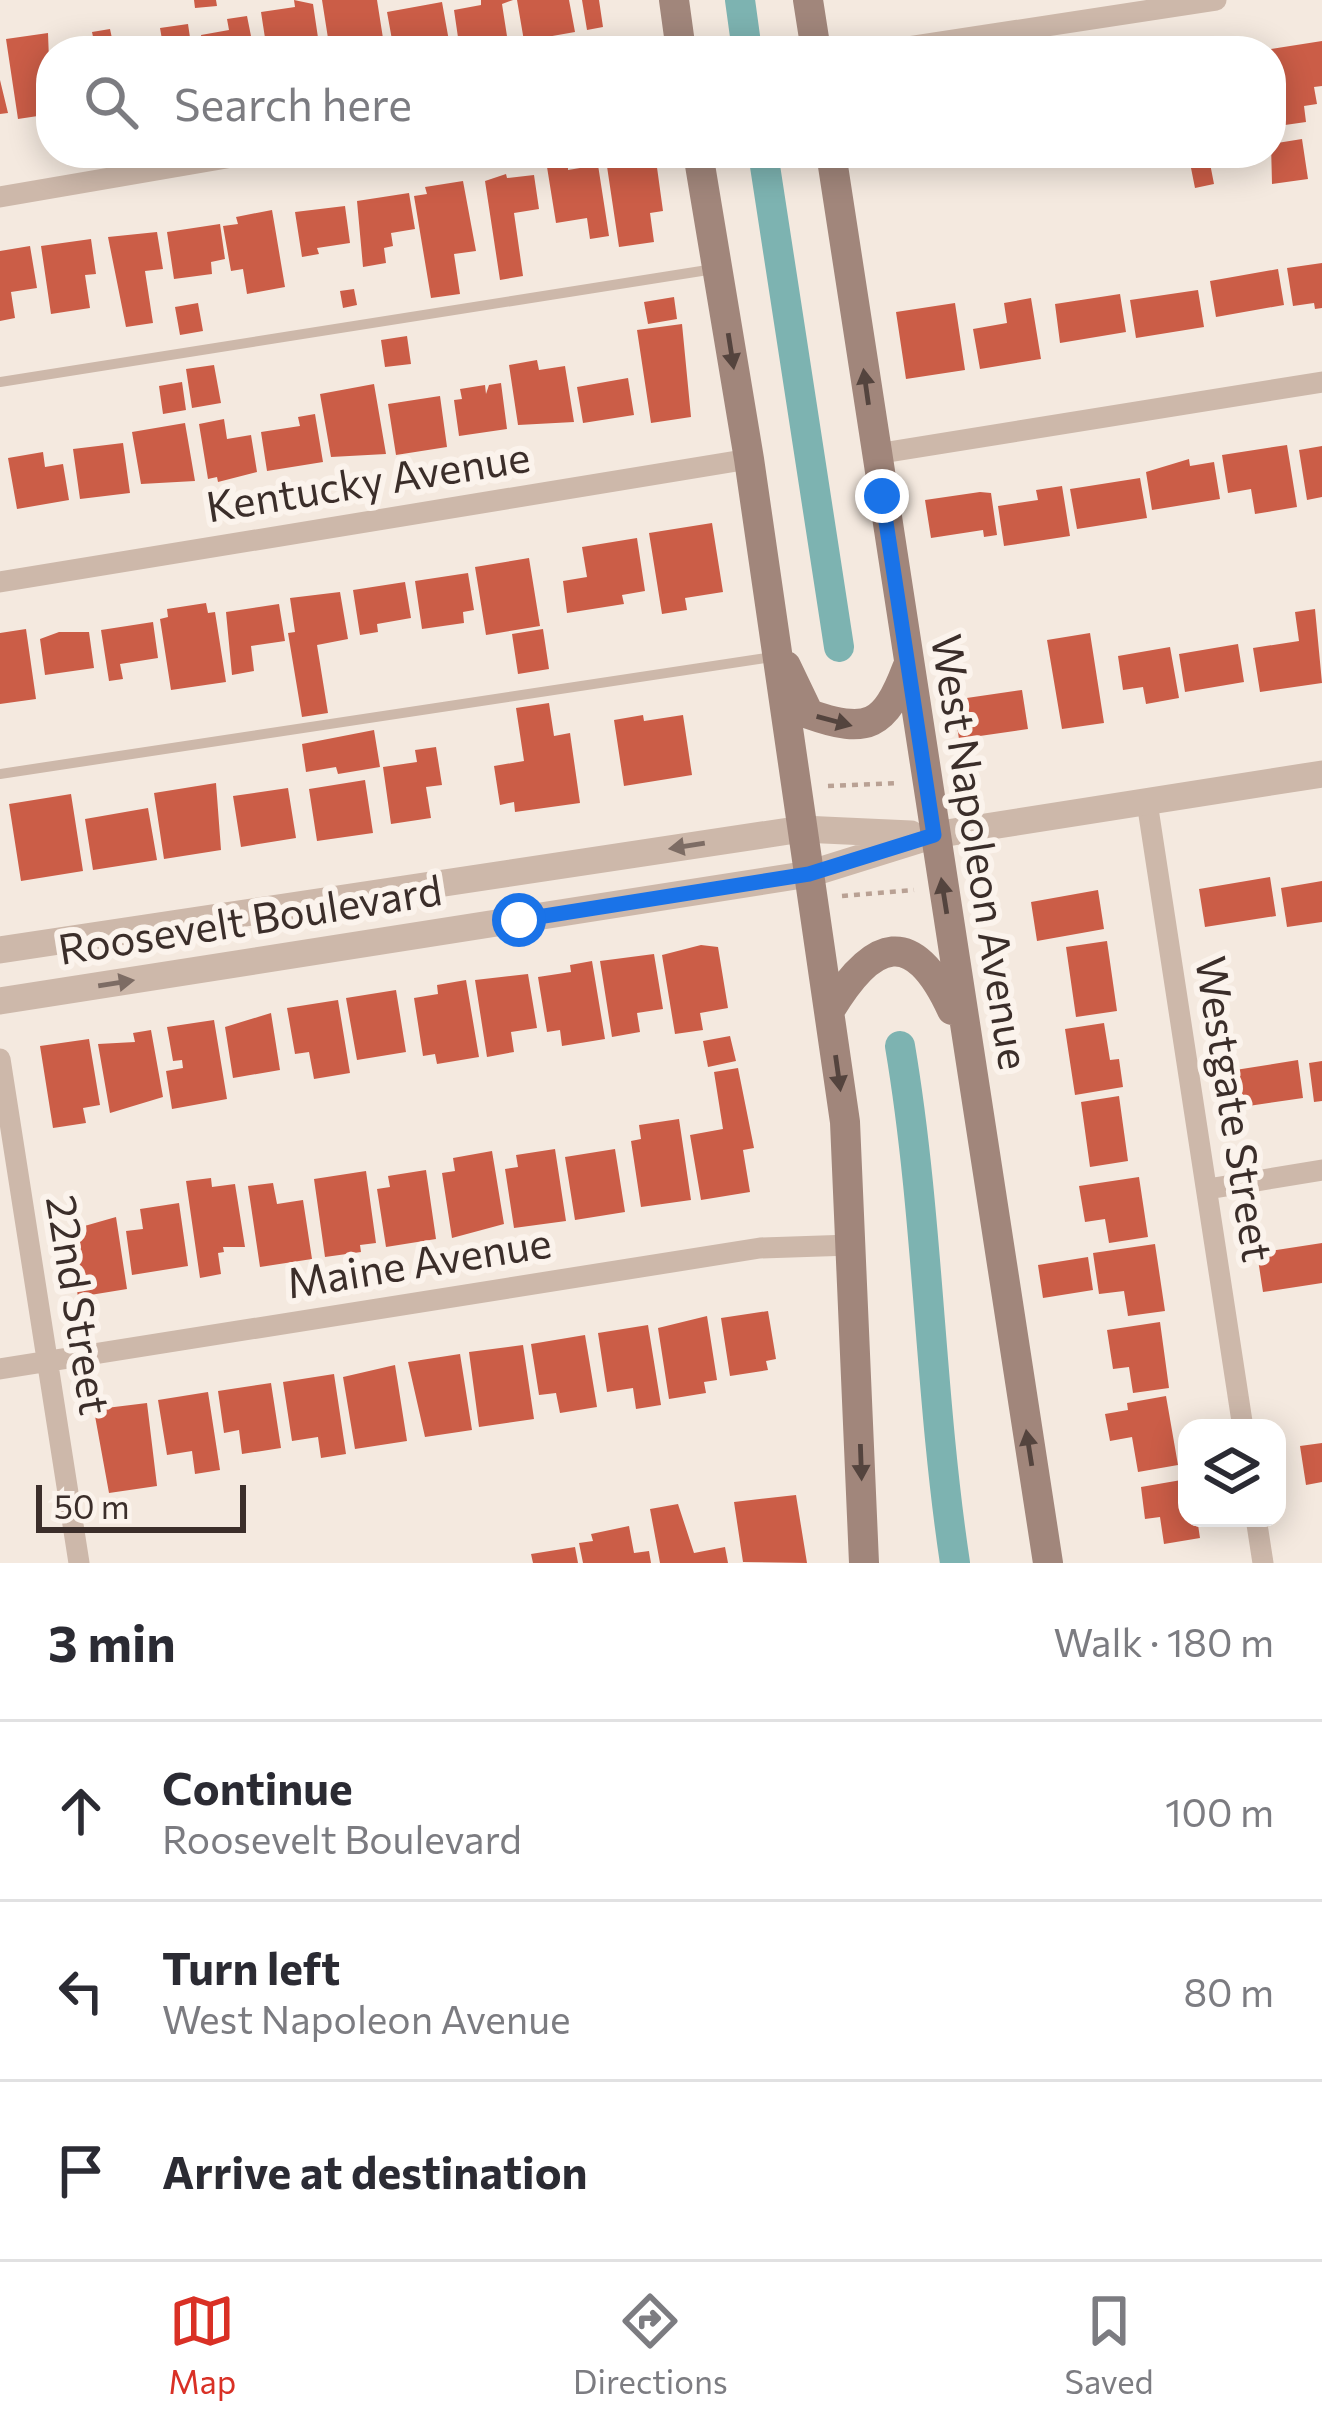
<!DOCTYPE html>
<meta charset="utf-8">
<style>
body{margin:0;font-family:Commissioner,sans-serif;background:#f7f7f7;color:#2b2b33}
.controls{position:absolute;right:36px;bottom:36px;display:grid;overflow:hidden;border-radius:24px;box-shadow:0 6px 30px #0003}
.controls button{width:108px;height:108px;display:grid;place-items:center;padding:0;border:0;border-bottom:3px solid #e1e1e2;background:#fff;color:#2b2b33;font:60px sans-serif}
.scale{position:absolute;left:36px;bottom:30px;width:210px;box-sizing:border-box;padding-left:12px;border:6px solid #3b2e2a;border-top:0;font-size:33px;line-height:42px;white-space:nowrap;color:#3b2e2a;-webkit-text-stroke:9px #fbf3ec;paint-order:stroke}
.stop{position:absolute;width:36px;height:36px;margin:-27px;border:9px solid #1a73e8;border-radius:50%;background:#fff}
.stop.end{background:#1a73e8;border-color:#fff;box-shadow:0 3px 12px #0008}
.list{margin:0;padding:0;list-style:none}
h2{display:flex;justify-content:space-between;align-items:center;height:156px;margin:0;padding:0 48px;font-size:51px}
h2 small{font-size:39px;font-weight:400;color:#7c7c81}
.list li{display:grid;grid-template-columns:78px 1fr auto;gap:36px;align-items:center;box-sizing:border-box;height:180px;padding:0 48px;border-top:3px solid #e1e1e2}
.list b{display:block;font-size:45px;white-space:nowrap}
.list p{margin:0;font-size:39px;white-space:nowrap;color:#7c7c81}
.list em{font-size:39px;font-style:normal;color:#7c7c81}
.icon{flex:none;width:66px;height:66px;fill:none;stroke:currentColor;stroke-width:2;stroke-linecap:round;stroke-linejoin:round}
.map{position:relative;flex:none;width:1322px;height:1563px;overflow:hidden}
.search{position:absolute;background:#fff;box-shadow:0 6px 30px #0003;left:36px;right:36px;top:36px;height:132px;display:flex;align-items:center;gap:30px;box-sizing:border-box;padding:0 42px;border-radius:48px;color:#7c7c81;font-size:45px}
.sheet{height:696px;background:#fff}
nav{display:flex;justify-content:space-around;align-items:center;box-sizing:border-box;height:168px;border-top:3px solid #e1e1e2;background:#fff;font-size:33px;color:#7c7c81}
nav a{display:grid;justify-items:center;gap:6px}
nav .on{color:#d93025}
.map>svg:first-child{display:block}
</style>
<div class="map">
<svg width="1322" height="1563" viewBox="0 0 1322 1563">
<rect width="100%" height="100%" fill="#f4e9df"/>
<g fill="none" stroke-linecap="round" stroke-linejoin="round">
<path stroke="#7db3b1" stroke-width="30" d="M740,0L747,51
M763,153L839,647
M900,1046C929,1218 929,1391 955,1563"/>
</g>
<path fill="#cb5d47" d="M194,0H216L217,6L195,8Z
M294,0L313,4L320,51H267L261,12L295,7Z
M322,0H377L385,51H330Z
M481,0H513L502,4L509,49L460,51L454,10L481,5Z
M517,0H569L575,32L524,41Z
M582,0H599L603,27L587,30Z
M442,2L449,41L394,51L387,12Z
M247,16L254,51H203L201,35L229,30L227,19Z
M188,24L192,51H164L160,28Z
M110,29L113,43L125,41L126,51H96L92,32Z
M48,33L51,114L18,119L6,39Z
M1322,41V86L1314,87L1317,104L1304,106L1306,122L1285,125L1282,109L1275,111L1271,102V49Z
M0,80L8,113L0,114Z
M1302,139L1308,179L1272,184L1271,144Z
M605,153H655L663,211L650,213L654,242L619,247Z
M1052,153H1081V155L1053,160Z
M1188,153H1208L1214,184L1195,188Z
M568,164V170L598,165L609,236L590,239L587,218L556,223L547,167Z
M506,174L507,178L534,175L539,209L514,213L523,276L500,280L485,181Z
M463,181L476,251L454,254L460,294L431,298L414,196L427,194L425,187Z
M409,193L415,229L391,233L393,246L384,248L386,263L363,267L357,201Z
M345,206L350,243L317,248L319,254L302,257L295,212Z
M272,210L285,287L247,294L243,269L231,271L223,226L238,224L236,217Z
M220,224L225,259L211,262L212,274L174,279L167,232Z
M157,232L163,269L145,271L153,323L126,327L108,237Z
M91,239L96,274L85,275L90,308L51,314L41,246Z
M30,246L37,288L11,292L15,318L0,321V251Z
M1322,263V308L1315,309L1314,303L1293,306L1287,268Z
M1278,269L1284,305L1216,317L1210,281Z
M354,289L357,305L343,308L340,291Z
M1198,290L1204,327L1136,338L1130,300Z
M1120,294L1126,332L1060,343L1055,304Z
M674,297L677,319L648,324L644,302Z
M1031,298L1041,359L980,369L973,329L1007,323L1004,303Z
M198,303L203,331L180,335L175,307Z
M955,303L965,370L906,379L896,312Z
M682,324L691,417L651,423L637,330Z
M407,336L411,364L385,367L381,340Z
M537,360L539,370L565,366L574,422L518,425L509,365Z
M214,365L221,403L192,408L186,369Z
M628,378L634,415L583,423L577,387Z
M182,382L186,410L163,414L159,386Z
M501,383L507,429L459,436L454,400L462,399L460,389L485,385L486,394L489,385Z
M374,384L386,454L331,457L320,394Z
M440,396L447,447L396,455L388,404Z
M315,414L323,462L267,471L261,432L300,426L298,417Z
M224,419L227,439L251,435L257,472L218,482L217,477L208,479L199,424Z
M185,423L195,481L141,484L132,432Z
M123,443L130,493L80,499L73,449Z
M1287,445L1297,507L1255,514L1251,489L1228,493L1222,455Z
M1322,446V497L1307,500L1299,450Z
M43,452L45,467L63,464L69,500L17,509L8,458Z
M1189,459L1190,466L1214,462L1220,499L1152,510L1146,472Z
M1140,478L1147,518L1077,529L1070,489Z
M1062,486L1070,536L1004,546L998,506L1038,500L1036,490Z
M980,492L991,493L997,535L984,537L983,530L931,538L925,500Z
M712,523L723,592L685,598L687,610L662,614L649,533Z
M637,538L645,591L622,595L624,604L567,613L563,581L587,577L582,547Z
M529,558L540,626L486,635L475,567Z
M468,573L474,610L463,612L464,623L422,629L415,581Z
M405,582L411,618L377,624L378,632L360,635L353,590Z
M340,592L348,639L317,645L328,713L302,717L288,633L295,632L290,598Z
M206,603L208,613L215,612L226,682L171,690L160,619L168,617L167,609Z
M279,604L285,641L251,646L254,671L232,675L226,612Z
M1315,609L1322,683L1260,692L1253,648L1299,641L1295,612Z
M153,622L158,658L120,664L123,679L109,681L101,630Z
M26,629L36,699L0,704V633Z
M543,629L549,669L518,674L512,634Z
M59,632H89L94,668L45,675L40,639Z
M1090,633L1104,723L1062,729L1047,640Z
M1238,644L1244,682L1185,692L1179,654Z
M1170,647L1179,698L1146,704L1143,687L1123,690L1118,656Z
M1022,690L1028,729L959,739L953,700Z
M549,703L554,736L570,733L580,803L515,812L514,802L500,805L494,766L524,761L516,708Z
M643,715L644,721L683,715L692,775L624,786L614,720Z
M374,730L380,767L338,774L336,767L306,772L302,744Z
M436,747L442,785L426,787L431,818L391,824L383,767L417,762L415,750Z
M365,780L373,833L317,841L309,789Z
M216,783L221,850L164,859L154,793Z
M288,788L296,838L241,847L233,796Z
M71,794L83,871L21,881L9,804Z
M148,808L157,860L93,870L85,819Z
M1270,877L1276,916L1205,927L1199,889Z
M1322,881V922L1287,927L1281,888Z
M1098,890L1104,929L1037,941L1031,902Z
M1107,941L1117,1011L1076,1017L1066,947Z
M701,945L718,947L728,1008L700,1013L703,1030L675,1034L662,955Z
M654,954L663,1009L637,1013L640,1032L612,1037L600,961Z
M592,961L605,1039L562,1046L560,1030L547,1032L538,977L571,972L570,965Z
M528,974L537,1028L511,1032L514,1052L487,1057L475,980Z
M466,980L479,1057L437,1064L435,1054L423,1056L414,998L438,994L437,985Z
M396,990L406,1052L357,1060L346,998Z
M338,1000L350,1073L314,1079L309,1052L295,1054L287,1008Z
M271,1013L280,1070L233,1078L225,1027Z
M214,1020L227,1099L172,1109L166,1071L183,1068L182,1060L173,1061L167,1027Z
M1104,1023L1110,1060L1119,1059L1123,1087L1075,1095L1065,1029Z
M151,1030L163,1097L110,1113L98,1044L135,1042L133,1033Z
M730,1036L736,1061L708,1067L703,1041Z
M89,1039L100,1105L83,1108L86,1123L53,1128L40,1046Z
M1298,1060L1303,1098L1235,1108L1229,1071Z
M1322,1061V1101L1314,1102L1309,1063Z
M738,1068L754,1148L743,1150L750,1192L701,1200L690,1135L723,1129L714,1072Z
M1119,1096L1128,1161L1090,1167L1081,1102Z
M679,1119L691,1200L641,1207L631,1141L641,1139L639,1125Z
M555,1149L566,1221L514,1228L505,1169L518,1167L516,1155Z
M615,1149L625,1212L575,1220L565,1157Z
M492,1151L504,1224L452,1238L442,1173L455,1171L453,1158Z
M426,1170L436,1239L386,1247L377,1189L390,1187L388,1176Z
M366,1171L376,1243L360,1245L361,1252L325,1257L314,1179Z
M1139,1177L1148,1237L1109,1243L1105,1219L1085,1222L1079,1186Z
M211,1178L212,1187L235,1184L245,1247H223L224,1252L218,1253L221,1274L200,1278L186,1181Z
M273,1183L277,1204L303,1200L312,1259L260,1267L248,1186Z
M179,1203L188,1266L132,1275L126,1231L143,1229L140,1209Z
M116,1217L127,1289L78,1297L67,1231Z
M1322,1243V1283L1263,1292L1257,1253Z
M1155,1244L1165,1311L1128,1316L1124,1291L1099,1294L1093,1253Z
M1088,1257L1093,1290L1043,1298L1038,1265Z
M768,1311L776,1359L766,1361L768,1370L730,1376L721,1318Z
M707,1316L717,1380L704,1382L706,1393L669,1399L658,1328Z
M1160,1322L1169,1388L1133,1393L1129,1367L1113,1369L1107,1330Z
M648,1325L661,1405L636,1409L633,1388L607,1392L598,1333Z
M585,1335L597,1407L560,1413L556,1393L539,1395L531,1344Z
M523,1345L534,1419L479,1427L469,1352Z
M460,1354L472,1430L425,1437L408,1362Z
M395,1365L407,1441L355,1449L343,1377Z
M334,1374L346,1454L321,1458L318,1437L292,1441L283,1382Z
M271,1383L281,1448L242,1454L239,1430L224,1433L218,1391Z
M208,1392L220,1470L195,1474L192,1451L167,1455L158,1400Z
M1166,1396L1178,1465L1138,1472L1132,1437L1110,1441L1105,1414L1128,1410L1127,1403Z
M147,1403L157,1486L109,1493L95,1416L98,1409Z
M1322,1443V1482L1306,1485L1300,1446Z
M1187,1479V1518H1197L1200,1538L1164,1544L1160,1517L1145,1519L1141,1487Z
M796,1495L807,1563L743,1562L734,1502Z
M678,1504L694,1553L725,1547L728,1563H660L650,1509Z
M629,1526L634,1553L649,1551L651,1563H583L579,1543L593,1541L591,1534Z
M575,1547L578,1563H533L531,1554Z"/>
<g fill="none" stroke-linecap="round" stroke-linejoin="round">
<path stroke="#b9a194" stroke-width="4.5" stroke-dasharray="6 6" stroke-linecap="butt" d="M828,786L897,783
M842,896L914,890"/>
<path stroke="#cdb8aa" stroke-width="10" d="M0,382L714,269
M0,774L772,657"/>
<path stroke="#cdb8aa" stroke-width="21" d="M882,51L1216,0
M0,197L255,153
M876,454L1322,382
M0,582L749,459
M1147,802L1243,1428
M0,1059L79,1563
M1208,1189L1322,1170
M0,1369L760,1248L851,1245
M1256,1518L1263,1563"/>
<path stroke="#cdb8aa" stroke-width="27" d="M0,950L802,829L911,834
M0,1001L809,874L934,835L1322,774"/>
<path stroke="#a1867b" stroke-width="30" d="M674,0L681,51
M808,0L816,51
M698,153L749,459L845,1122L864,1563
M831,153L1048,1563
M786,666L809,714C868,735 885,726 907,668
M830,1010C873,939 913,925 952,1010"/>
</g>
<defs><path id="oneway-solid" d="M-6-.8H1V-3.2L6.5 0L1 3.2V.8H-6Z" transform="scale(3)"/></defs>
<g fill="#54443e">
<use href="#oneway-solid" transform="translate(731 351) rotate(81)"/>
<use href="#oneway-solid" transform="translate(866 387) rotate(-98)"/>
<use href="#oneway-solid" transform="translate(834 721) rotate(15)"/>
<use href="#oneway-solid" transform="translate(944 896) rotate(-99)"/>
<use href="#oneway-solid" transform="translate(838 1073) rotate(82)"/>
<use href="#oneway-solid" transform="translate(1029 1448) rotate(-99)"/>
<use href="#oneway-solid" transform="translate(861 1462) rotate(88)"/>
</g>
<g fill="#7d6c64">
<use href="#oneway-solid" transform="translate(687 846) rotate(171)"/>
<use href="#oneway-solid" transform="translate(116 983) rotate(-9)"/>
</g>
<g fill="none" stroke-linecap="round" stroke-linejoin="round">
<path stroke="#1a73e8" stroke-width="15" d="M519,920L809,874L934,835L882,496"/>
</g>
<g text-anchor="middle" stroke-width="12" stroke-linejoin="round" paint-order="stroke">
<g font-size="42" fill="#3b2e2a" stroke="#fbf3ec">
<text transform="translate(368 482) rotate(-9)" y="15">Kentucky Avenue</text>
<text transform="translate(980 852) rotate(81)" y="15">West Napoleon Avenue</text>
<text transform="translate(250 920) rotate(-9)" y="15">Roosevelt Boulevard</text>
<text transform="translate(1234 1109) rotate(81)" y="15">Westgate Street</text>
<text transform="translate(419 1263) rotate(-9)" y="15">Maine Avenue</text>
<text transform="translate(78 1305) rotate(81)" y="15">22nd Street</text>
</g>
</g>
</svg>
<div class="controls">
<button><svg class="icon" aria-label="layers" viewBox="0 0 24 24"><path d="M12 4l9 5-9 5-9-5zM3 14l9 5 9-5"/></svg></button>
</div>
<div class="scale">50 m</div>
<div class="stop" style="left:519px;top:920px"></div>
<div class="stop end" style="left:882px;top:496px"></div>
<div class="search"><svg class="icon" aria-label="search" viewBox="0 0 24 24"><circle cx="10" cy="10" r="6"/><path d="M15 15l6 6"/></svg>Search here</div>
</div>
<section class="sheet">
<h2>3 min<small>Walk · 180 m</small></h2>
<ul class="list">
<li><svg class="icon" aria-label="ahead" viewBox="0 0 24 24"><path d="M12 20V5M6 11l6-6 6 6"/></svg><div><b>Continue</b><p>Roosevelt Boulevard</p></div><em>100 m</em></li>
<li><svg class="icon" aria-label="left" viewBox="0 0 24 24"><path d="M17 20v-9H6M10 6l-5 5 5 5"/></svg><div><b>Turn left</b><p>West Napoleon Avenue</p></div><em>80 m</em></li>
<li><svg class="icon" aria-label="arrive" viewBox="0 0 24 24"><path d="M6 21V4h12l-3 4 3 4H6"/></svg><div><b>Arrive at destination</b></div></li>
</ul>
</section>
<nav>
<a class="on"><svg class="icon" aria-label="map" viewBox="0 0 24 24"><path d="M3 6l6-2 6 2 6-2v14l-6 2-6-2-6 2zM9 4v14M15 6v14"/></svg>Map</a>
<a><svg class="icon" aria-label="directions" viewBox="0 0 24 24"><path d="M12 3l9 9-9 9-9-9zM9 14v-3h6M13 9l2 2-2 2"/></svg>Directions</a>
<a><svg class="icon" aria-label="saved" viewBox="0 0 24 24"><path d="M7 4h10v16l-5-4-5 4z"/></svg>Saved</a>
</nav>
